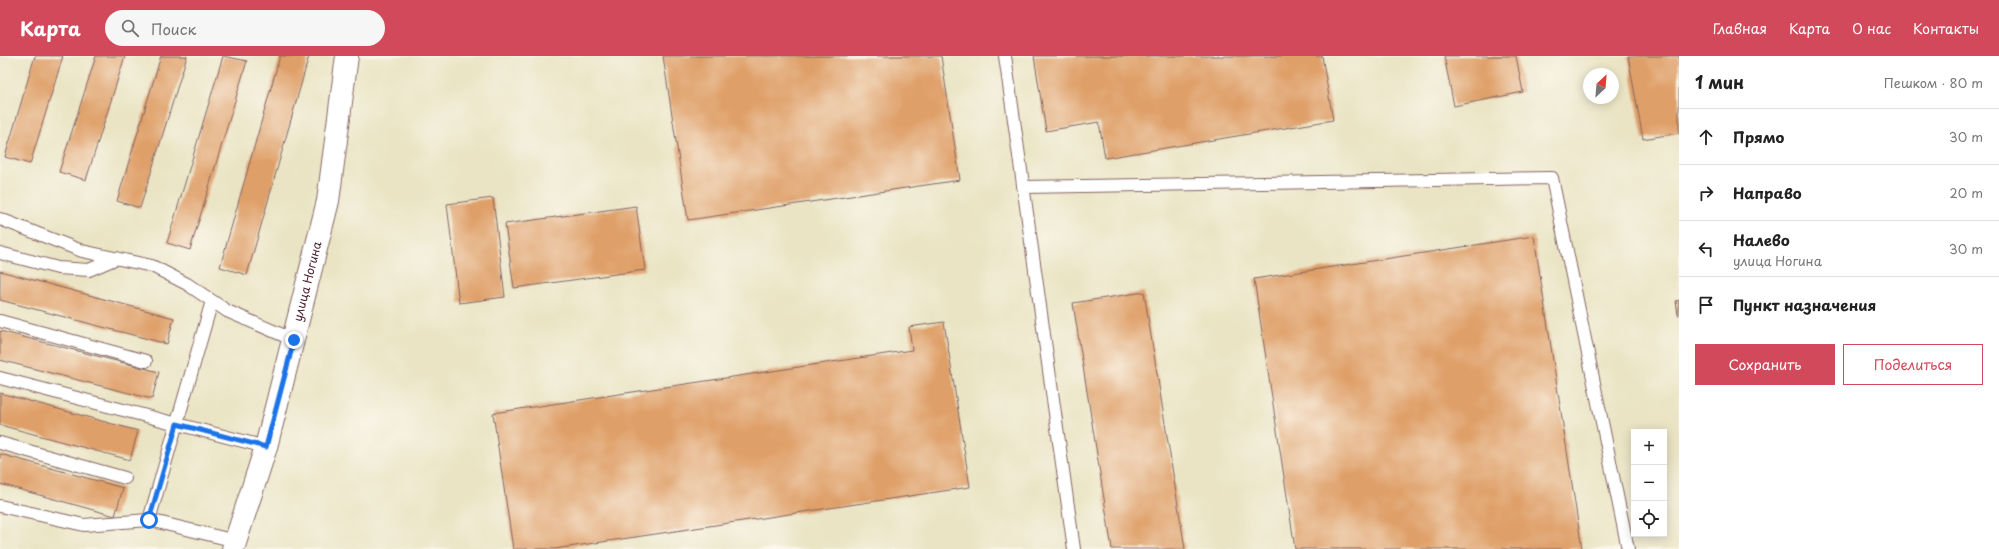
<!DOCTYPE html>
<html lang="ru">
<meta charset="utf-8">
<style>
body{margin:0;font-family:"Playpen Sans",sans-serif;background:#f6f6f6;color:#222}
.controls{position:absolute;right:12px;bottom:12px;display:grid;overflow:hidden;border-radius:0px;box-shadow:0 2px 10px #0003}
.controls button{width:36px;height:36px;display:grid;place-items:center;padding:0;border:0;border-bottom:1px solid #e0e0e0;background:#fff;color:#222;font:20px sans-serif}
.compass{position:absolute;left:1583px;top:12px;width:36px;height:36px;border-radius:50%;background:#fff;box-shadow:0 2px 10px #0003;rotate:26deg}
.stop{position:absolute;width:12px;height:12px;margin:-9px;border:3px solid #1a73e8;border-radius:50%;background:#fff}
.stop.end{background:#1a73e8;border-color:#fff;box-shadow:0 1px 4px #0008}
.list{margin:0;padding:0;list-style:none}
h2{display:flex;justify-content:space-between;align-items:center;height:52px;margin:0;padding:0 16px;font-size:17px}
h2 small{font-size:13px;font-weight:400;color:#767676}
.list li{display:grid;grid-template-columns:26px 1fr auto;gap:12px;align-items:center;box-sizing:border-box;height:56px;padding:0 16px;border-top:1px solid #e0e0e0}
.list b{display:block;font-size:15px;white-space:nowrap}
.list p{margin:0;font-size:13px;white-space:nowrap;color:#767676}
.list em{font-size:13px;font-style:normal;color:#767676}
.actions{display:flex;gap:8px;padding:12px 16px}
.actions a{flex:1;padding:9px 0;border:1px solid #d1495b;border-radius:0px;text-align:center;font-size:14px;color:#d1495b}
.actions .main{background:#d1495b;color:#fff}
.icon{flex:none;width:22px;height:22px;fill:none;stroke:currentColor;stroke-width:2;stroke-linecap:round;stroke-linejoin:round}
.map{position:relative;flex:none;width:1679px;height:493px;overflow:hidden}
header{display:flex;align-items:center;gap:24px;box-sizing:border-box;height:56px;padding:0 20px;background:#d1495b;color:#fff}
header strong{font-size:19px}
nav{display:flex;gap:22px;margin-inline-start:auto;font-size:14px}
.search{width:280px;height:36px;background:#f6f6f6;display:flex;align-items:center;gap:10px;box-sizing:border-box;padding:0 14px;border-radius:22px;color:#767676;font-size:15px}
main{display:flex}
aside{flex:1;background:#fff}
.map>svg:first-child{display:block}
</style>
<header>
<strong>Карта</strong>
<div class="search"><svg class="icon" aria-label="search" viewBox="0 0 24 24"><circle cx="10" cy="10" r="6"/><path d="M15 15l6 6"/></svg>Поиск</div>
<nav><a>Главная</a><a>Карта</a><a>О нас</a><a>Контакты</a></nav>
</header>
<main>
<div class="map">
<svg width="1679" height="493" viewBox="0 0 1679 493">
<rect width="100%" height="100%" fill="#fbf7ec"/>
<filter id="ink" filterUnits="userSpaceOnUse"><feTurbulence type="fractalNoise" baseFrequency=".025" numOctaves="2"/><feDisplacementMap in="SourceGraphic" scale="8" xChannelSelector="R" yChannelSelector="G"/><feConvolveMatrix kernelMatrix="1 2 1 2 8 2 1 2 1" color-interpolation-filters="sRGB"/></filter>
<filter id="wash" filterUnits="userSpaceOnUse"><feTurbulence type="fractalNoise" baseFrequency=".012" numOctaves="4" result="noise"/><feDisplacementMap in="SourceGraphic" scale="16" xChannelSelector="R" yChannelSelector="G"/><feGaussianBlur stdDeviation="0.9" result="paint"/><feColorMatrix in="noise" values="0 0 0 0 0 0 0 0 0 0 0 0 0 0 0 0 0 1.4 0 .05"/><feComposite in="paint" operator="in"/></filter>
<g filter="url(#wash)">
<rect width="100%" height="100%" fill="#eae4c4"/>
<g id="blocks">
<path fill="#df9f68" d="M35,0H63L30,108L5,101Z
M96,0H125L86,124L59,116Z
M161,0H187L140,152L117,145Z
M223,0L247,5L190,194L167,187Z
M280,0H309L247,219L220,211Z
M663,0H941L960,124L688,164Z
M1034,0H1322L1333,64L1105,102L1099,66L1046,75Z
M1444,0H1516L1523,36L1454,50Z
M1628,0H1679V77L1643,83Z
M493,142L505,241L459,247L447,148Z
M636,150L645,214L514,232L505,168Z
M1534,180L1582,493H1295L1254,223Z
M0,215L174,262L167,288L0,244Z
M1144,236L1185,493H1112L1073,247Z
M1679,244V259H1678L1676,245Z
M944,266L970,431L555,493H513L493,357L912,294L909,271Z
M0,275L159,316L152,343L0,304Z
M0,337L138,375L130,404L0,369Z
M0,398L123,432L115,460L0,428Z"/>
</g>
</g>
<g filter="url(#ink)">
<use href="#blocks" fill-opacity="0" stroke="#826461" stroke-width="1"/>
<g fill="none" stroke-linecap="round" stroke-linejoin="round">
<g stroke="#826461" stroke-width="14">
<path id="service" d="M1005,0L1074,493
M1023,131L1552,122L1628,493
M0,163L82,195L152,210L187,228L227,255L294,284
M0,197L58,212L89,214L117,202
M0,265L146,305
M0,322L266,391
M0,387L125,422
M0,450L84,469L149,464L236,485
M149,464L212,245"/>
</g>
<g stroke="#826461" stroke-width="24">
<g id="minor">
<path id="s1" d="M233,493L266,391L328,145L347,0"/>
</g>
</g>
<use href="#service" stroke="#fff" stroke-width="12"/>
<use href="#minor" stroke="#fff" stroke-width="22"/>
</g>
</g>
<g fill="none" stroke-linecap="round" stroke-linejoin="round" filter="url(#ink)">
<path stroke="#1a73e8" stroke-width="5" d="M149,464L177,368L266,391L294,284"/>
</g>
<g text-anchor="middle" stroke-width="3" stroke-linejoin="round" paint-order="stroke">
<g font-size="12" fill="#4a1f2b" stroke="#fbf7ec">
<text dy="4" stroke="none"><textPath href="#s1" startOffset="278">улица Ногина</textPath></text>
</g>
</g>
</svg>
<div class="controls">
<button>+</button>
<button>−</button>
<button><svg class="icon" aria-label="locate" viewBox="0 0 24 24"><circle cx="12" cy="12" r="6"/><path d="M12 2v4M12 18v4M2 12h4M18 12h4"/></svg></button>
</div>
<svg class="compass" viewBox="-18 -18 36 36"><path d="M0-13l5 13h-10z" fill="#e53935"/><path d="M0 13l5-13h-10z" fill="#767676"/></svg>
<div class="stop" style="left:149px;top:464px"></div>
<div class="stop end" style="left:294px;top:284px"></div>
</div>
<aside>
<h2>1 мин<small>Пешком · 80 m</small></h2>
<ul class="list">
<li><svg class="icon" aria-label="ahead" viewBox="0 0 24 24"><path d="M12 20V5M6 11l6-6 6 6"/></svg><div><b>Прямо</b></div><em>30 m</em></li>
<li><svg class="icon" aria-label="right" viewBox="0 0 24 24"><path d="M7 20v-9h11M14 6l5 5-5 5"/></svg><div><b>Направо</b></div><em>20 m</em></li>
<li><svg class="icon" aria-label="left" viewBox="0 0 24 24"><path d="M17 20v-9H6M10 6l-5 5 5 5"/></svg><div><b>Налево</b><p>улица Ногина</p></div><em>30 m</em></li>
<li><svg class="icon" aria-label="arrive" viewBox="0 0 24 24"><path d="M6 21V4h12l-3 4 3 4H6"/></svg><div><b>Пункт назначения</b></div></li>
</ul>
<div class="actions"><a class="main">Сохранить</a><a>Поделиться</a></div>
</aside>
</main>
